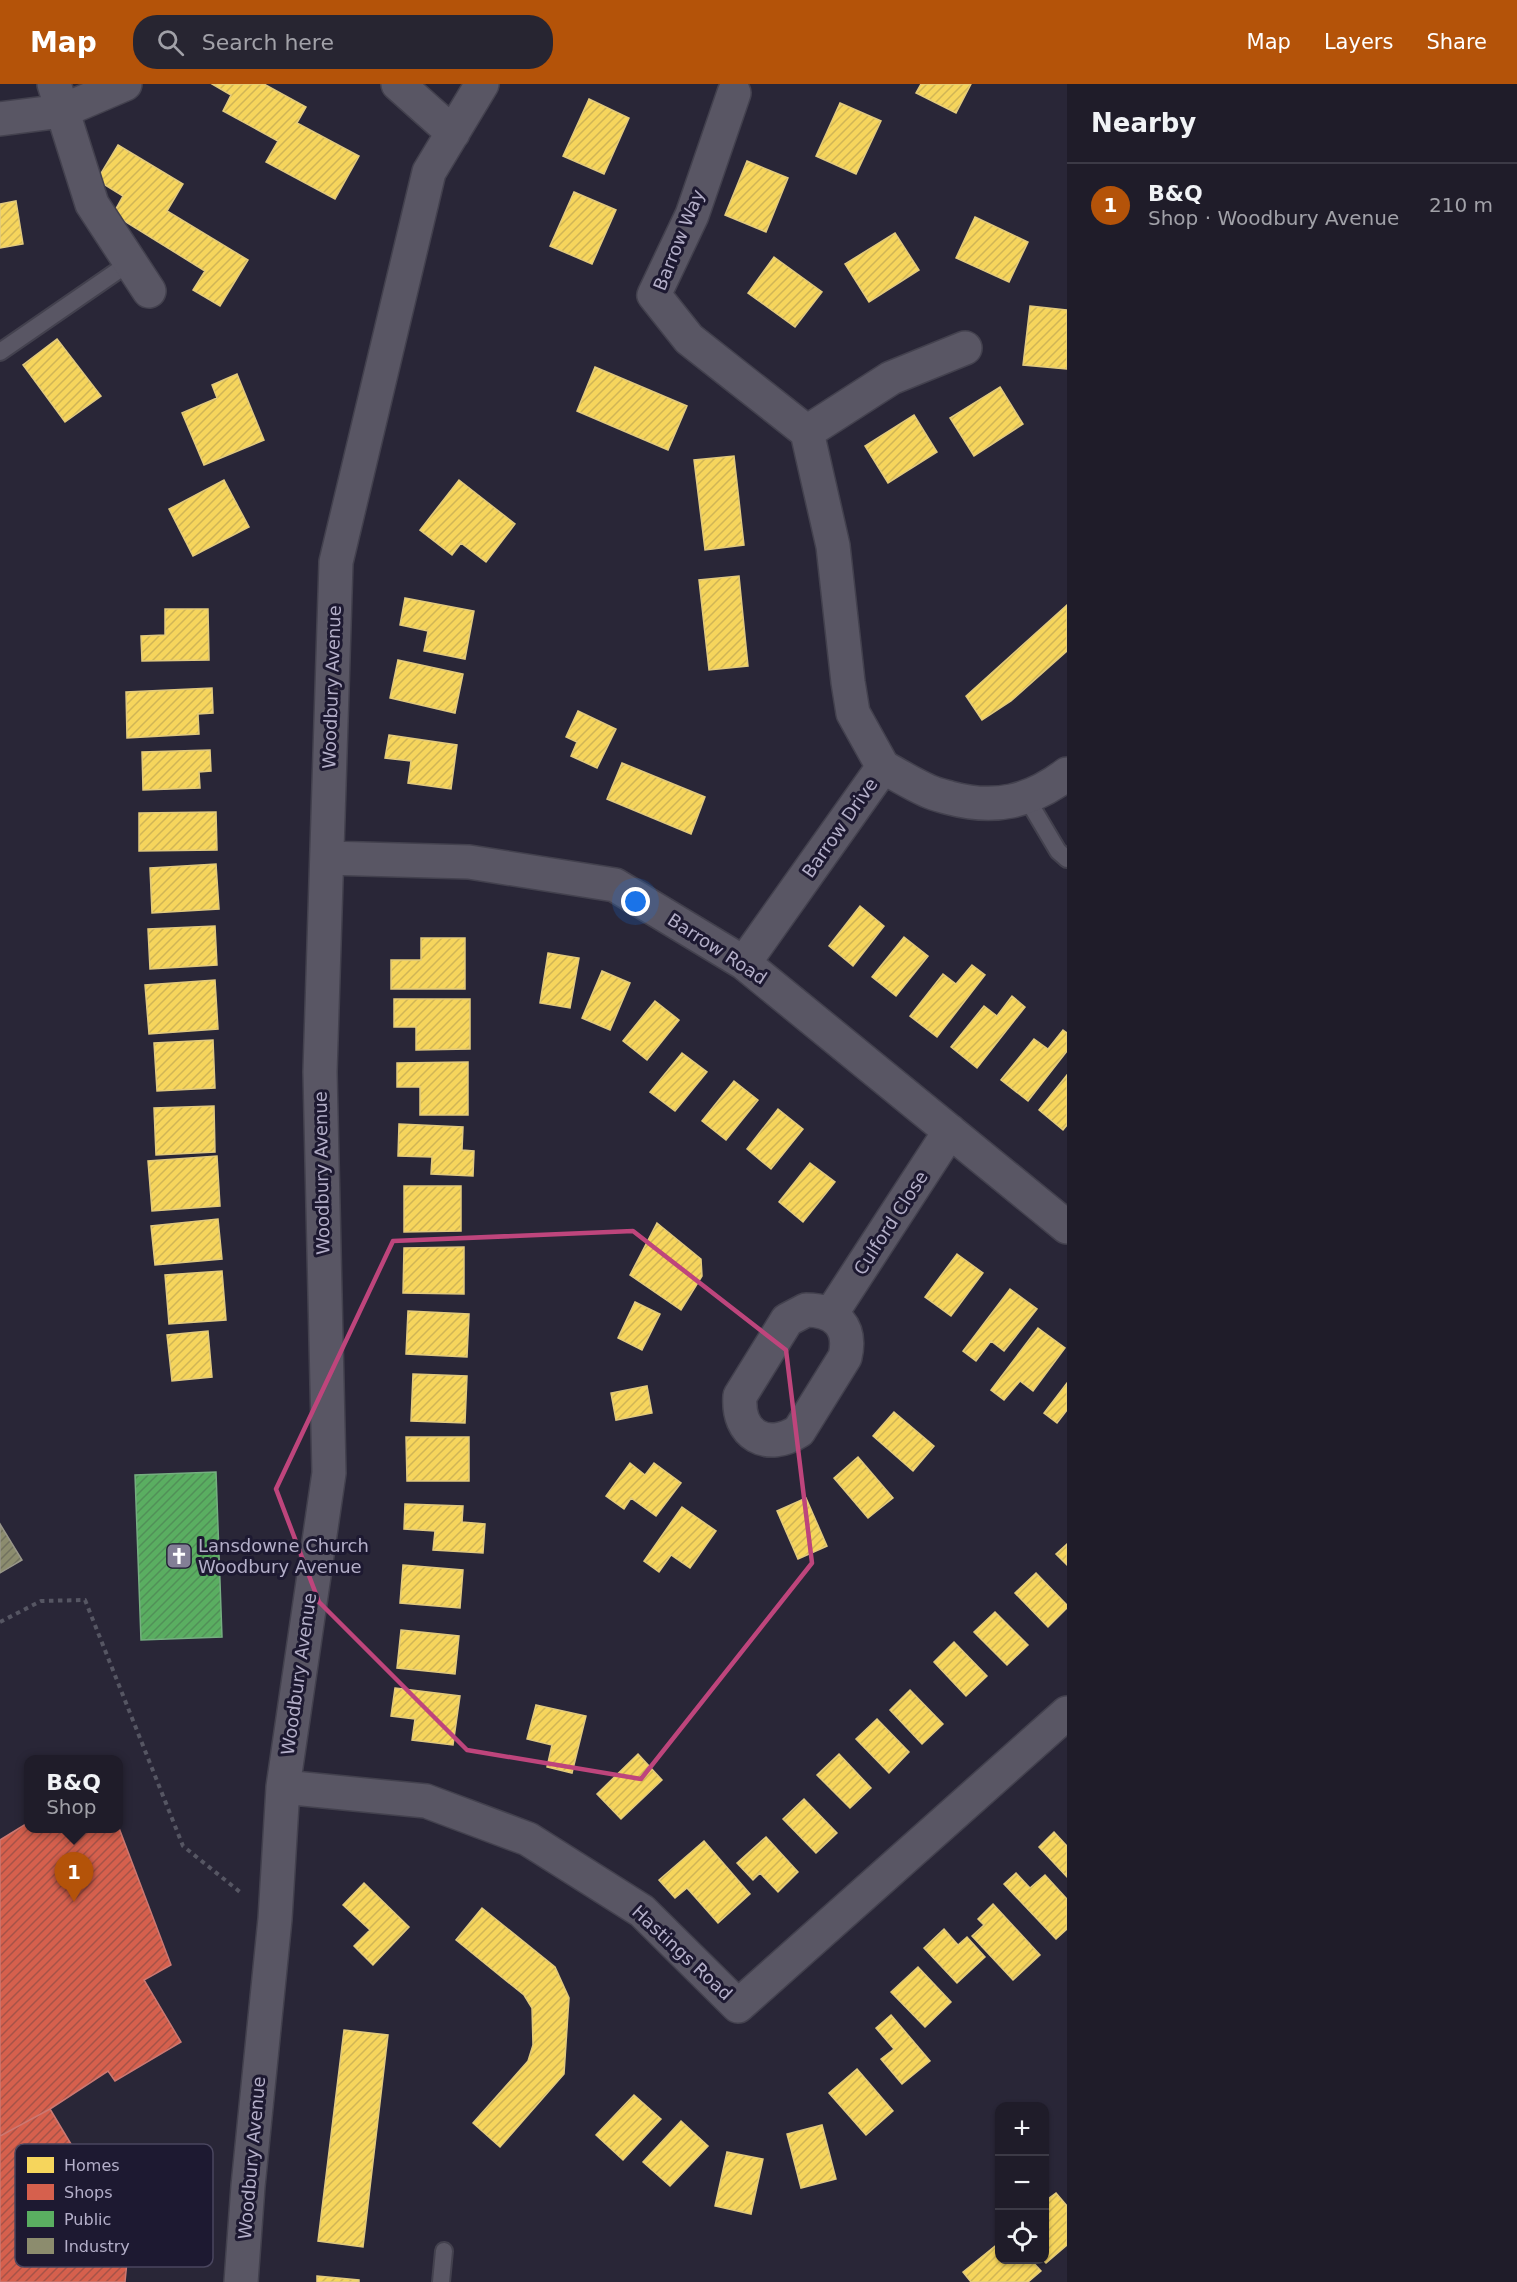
<!DOCTYPE html>
<meta charset="utf-8">
<style>
body{margin:0;font-family:"DejaVu Sans",sans-serif;background:#272531;color:#f1f3f6}
.controls{position:absolute;right:18px;bottom:18px;display:grid;overflow:hidden;border-radius:12px;box-shadow:0 2px 4px #0004}
.controls button{width:54px;height:54px;display:grid;place-items:center;padding:0;border:0;border-bottom:2px solid #3c3a46;background:#1f1c29;color:#f1f3f6;font:30px sans-serif}
.you{position:absolute;left:636px;top:818px;width:21px;height:21px;margin:-15px;border:4px solid #fff;border-radius:50%;background:#1a73e8;box-shadow:0 0 0 9px #1a73e833}
.badge{display:grid;place-items:center;width:39px;height:39px;border-radius:50%;background:#b45309;color:#fff;font-size:20px;font-weight:700}
.pin{position:absolute;translate:-50% -50px;filter:drop-shadow(0 2px 3px #0008)}
.pin::after{content:'';position:absolute;top:32px;width:21px;height:18px;background:inherit;clip-path:polygon(0 0,100% 0,50% 100%)}
.popup{position:absolute;left:24px;top:1671px;width:99px;height:78px;box-sizing:border-box;display:grid;place-content:center;border-radius:12px;background:#1f1c29;filter:drop-shadow(0 2px 4px #0005);font-size:20px;white-space:nowrap;color:#a1a1a8}
.popup b{font-size:22px;color:#f1f3f6}
.popup::after{content:'';position:absolute;left:50%;top:100%;margin-left:-12px;border:12px solid transparent;border-top-color:#1f1c29}
.list{margin:0;padding:0;list-style:none}
h2{display:flex;justify-content:space-between;align-items:center;height:78px;margin:0;padding:0 24px;font-size:26px}
h2 small{font-size:20px;font-weight:400;color:#a1a1a8}
.list li{display:grid;grid-template-columns:39px 1fr auto;gap:18px;align-items:center;box-sizing:border-box;height:84px;padding:0 24px;border-top:2px solid #3c3a46}
.list b{display:block;font-size:22px;white-space:nowrap}
.list p{margin:0;font-size:20px;white-space:nowrap;color:#a1a1a8}
.list em{font-size:20px;font-style:normal;color:#a1a1a8}
.icon{flex:none;width:33px;height:33px;fill:none;stroke:currentColor;stroke-width:2;stroke-linecap:round;stroke-linejoin:round}
.map{position:relative;flex:none;width:1067px;height:2198px;overflow:hidden}
header{display:flex;align-items:center;gap:36px;box-sizing:border-box;height:84px;padding:0 30px;background:#b45309;color:#fff}
header strong{font-size:28px}
nav{display:flex;gap:33px;margin-inline-start:auto;font-size:21px}
.search{width:420px;height:54px;background:#272531;display:flex;align-items:center;gap:15px;box-sizing:border-box;padding:0 21px;border-radius:24px;color:#a1a1a8;font-size:22px}
main{display:flex}
aside{flex:1;background:#1f1c29}
.map>svg:first-child{display:block}
</style>
<header>
<strong>Map</strong>
<div class="search"><svg class="icon" aria-label="search" viewBox="0 0 24 24"><circle cx="10" cy="10" r="6"/><path d="M15 15l6 6"/></svg>Search here</div>
<nav><a>Map</a><a>Layers</a><a>Share</a></nav>
</header>
<main>
<div class="map">
<svg width="1067" height="2198" viewBox="0 0 1067 2198">
<defs>
<pattern id="homes-hatch" width="6" height="6" patternUnits="userSpaceOnUse" patternTransform="scale(1.5)"><rect width="6" height="6" fill="#f6d55c"/><path d="M-1 1l2-2M0 6l6-6M5 7l2-2" fill="none" stroke="#d0b556"/></pattern>
<pattern id="shops-hatch" width="6" height="6" patternUnits="userSpaceOnUse" patternTransform="scale(1.5)"><rect width="6" height="6" fill="#d6604d"/><path d="M-1 1l2-2M0 6l6-6M5 7l2-2" fill="none" stroke="#a65348"/></pattern>
<pattern id="public-hatch" width="6" height="6" patternUnits="userSpaceOnUse" patternTransform="scale(1.5)"><rect width="6" height="6" fill="#5aae61"/><path d="M-1 1l2-2M0 6l6-6M5 7l2-2" fill="none" stroke="#519058"/></pattern>
<pattern id="industry-hatch" width="6" height="6" patternUnits="userSpaceOnUse" patternTransform="scale(1.5)"><rect width="6" height="6" fill="#8c8c6e"/><path d="M-1 1l2-2M0 6l6-6M5 7l2-2" fill="none" stroke="#72725f"/></pattern>
</defs>
<rect width="100%" height="100%" fill="#292637"/>
<path fill="url(#homes-hatch)" stroke="#e2ca7d" stroke-width="1.5" d="M212,0H264L306,23L297,39L359,72L335,115L266,78L278,57L223,27L231,11Z
M921,0H971L956,29L916,9Z
M589,15L629,34L604,90L563,72Z
M840,19L881,37L856,90L816,72Z
M118,61L183,100L167,127L248,176L220,222L193,206L205,187L113,130L123,112L97,96Z
M747,77L788,94L766,148L725,131Z
M574,108L616,126L592,180L550,162Z
M16,117L23,160L0,164V120Z
M975,133L1028,158L1009,198L956,174Z
M895,149L919,186L869,218L845,180Z
M774,173L822,208L795,243L748,209Z
M1030,222L1067,226V285L1023,281Z
M57,255L101,312L65,338L23,281Z
M595,283L687,322L668,366L577,327Z
M237,290L264,356L204,381L182,329L217,314L212,301Z
M1000,303L1023,340L974,372L950,334Z
M914,331L937,368L888,399L865,362Z
M734,372L744,461L705,466L694,376Z
M224,396L249,443L193,472L169,425Z
M459,396L515,440L486,478L461,459L452,471L420,446Z
M739,492L748,582L709,586L699,496Z
M405,514L474,527L465,575L424,567L428,547L400,541Z
M1067,521V567L1011,617L982,636L966,612Z
M165,525H208L209,576L142,577L141,552L165,551Z
M398,576L463,590L455,629L390,614Z
M212,604L213,629L198,630L199,650L127,654L126,608Z
M578,627L616,645L597,684L571,672L577,658L566,653Z
M389,651L457,661L451,705L408,699L411,677L385,674Z
M210,666L211,687L199,688L200,704L143,706L142,668Z
M622,679L705,713L691,750L607,715Z
M216,728L217,766L139,767V729Z
M216,780L219,825L152,829L150,784Z
M860,822L884,842L853,882L829,862Z
M215,842L217,881L150,885L148,845Z
M904,853L928,872L896,912L872,893Z
M421,854H465V905H391V876H421Z
M548,869L579,874L570,924L540,919Z
M972,881L985,891L937,953L910,932L943,890L956,900Z
M602,887L630,899L610,946L582,934Z
M215,896L218,945L149,950L145,901Z
M1012,912L1025,923L977,984L951,963L984,922L997,932Z
M394,915H470V965L416,966V943H394Z
M655,917L679,936L647,976L623,957Z
M1063,946L1067,949V967L1028,1017L1001,996L1034,955L1048,965Z
M213,956L215,1004L157,1007L154,959Z
M682,969L707,988L675,1027L650,1008Z
M468,978V1031H420V1003H397V979Z
M1067,991V1041L1063,1046L1039,1026Z
M734,997L758,1016L726,1056L702,1037Z
M214,1022L215,1068L156,1071L154,1024Z
M778,1025L803,1045L771,1085L747,1065Z
M399,1040L463,1043L462,1066L474,1067L473,1092L431,1090L432,1073L398,1072Z
M217,1072L220,1122L152,1127L148,1077Z
M810,1079L835,1098L803,1138L779,1118Z
M404,1102H461V1147L404,1148Z
M218,1135L222,1175L155,1181L151,1142Z
M657,1139L701,1175L702,1192L681,1226L630,1191Z
M464,1163V1210L403,1209L404,1164Z
M957,1170L983,1189L951,1232L925,1213Z
M222,1187L226,1236L169,1240L165,1191Z
M1010,1205L1037,1225L1004,1267L991,1257L976,1277L963,1267Z
M635,1218L660,1230L642,1266L618,1254Z
M408,1227L469,1230L467,1273L406,1270Z
M1038,1244L1065,1264L1033,1307L1020,1297L1004,1316L991,1306Z
M208,1247L212,1293L172,1297L167,1251Z
M413,1290L467,1292L465,1339L411,1337Z
M1067,1299V1326L1057,1339L1044,1329Z
M647,1302L652,1329L616,1336L611,1309Z
M894,1328L934,1362L913,1387L873,1352Z
M406,1353H469V1397H407Z
M858,1373L893,1414L868,1434L834,1394Z
M630,1379L645,1391L654,1379L681,1399L656,1432L631,1414L624,1425L606,1412Z
M806,1414L827,1462L798,1475L777,1427Z
M405,1420L463,1422L462,1438L485,1440L483,1469L433,1466L435,1447L404,1445Z
M682,1423L716,1447L690,1484L671,1471L659,1488L644,1477Z
M1067,1460V1481L1056,1470Z
M403,1481L463,1486L460,1524L400,1519Z
M1036,1489L1067,1521V1524L1048,1543L1015,1509Z
M995,1528L1028,1561L1007,1581L974,1548Z
M401,1546L459,1552L455,1590L397,1584Z
M954,1558L987,1592L966,1612L934,1578Z
M395,1604L460,1612L453,1661L412,1656L415,1635L391,1632Z
M910,1606L943,1640L922,1660L890,1626Z
M536,1621L586,1632L572,1689L547,1683L552,1661L527,1655Z
M877,1635L909,1668L889,1689L856,1655Z
M638,1670L662,1696L621,1735L597,1710Z
M839,1670L871,1704L850,1724L817,1691Z
M804,1715L837,1749L816,1769L783,1735Z
M1054,1748L1067,1762V1793L1039,1763Z
M766,1753L798,1788L778,1808L760,1789L753,1796L737,1779Z
M704,1757L750,1810L718,1839L687,1804L675,1814L659,1796Z
M1016,1789L1030,1804L1045,1791L1067,1815V1845L1056,1855L1004,1800Z
M364,1799L409,1843L373,1881L354,1862L370,1846L343,1821Z
M993,1820L1040,1871L1013,1896L972,1852L984,1841L978,1835Z
M482,1824L555,1883L569,1914L564,1990L500,2063L473,2039L528,1977L533,1961L532,1924L524,1911L456,1856Z
M944,1845L958,1861L967,1853L985,1873L957,1899L924,1864Z
M918,1883L951,1918L925,1943L891,1908Z
M891,1931L930,1977L902,2000L881,1975L894,1965L876,1944Z
M344,1946L388,1951L363,2163L318,2157Z
M857,1985L893,2027L866,2051L829,2009Z
M634,2011L661,2035L623,2076L596,2051Z
M681,2037L708,2062L670,2102L643,2078Z
M822,2041L836,2095L801,2104L787,2050Z
M727,2068L763,2075L751,2130L715,2122Z
M1056,2109L1067,2122V2161L1046,2179L1043,2176L1044,2118Z
M1000,2158V2176H1031L1041,2187L1028,2198H971L963,2188Z
M317,2192L359,2196V2198H317Z"/>
<path fill="url(#shops-hatch)" stroke="#cc7872" stroke-width="1.5" d="M29,1738V1744H119L171,1881L144,1896L181,1958L115,1997L108,1987L50,2025L0,2052V1756Z
M50,2025L129,2157L125,2198H0V2052Z"/>
<path fill="url(#public-hatch)" stroke="#75ae80" stroke-width="1.5" d="M216,1388L222,1553L141,1556L135,1391Z"/>
<path fill="url(#industry-hatch)" stroke="#989689" stroke-width="1.5" d="M0,1440L22,1476L0,1489Z"/>
<g fill="none" stroke-linecap="round" stroke-linejoin="round">
<g stroke="#43414e" stroke-width="20">
<path id="lane" d="M0,268L129,179
M1026,713L1058,767L1067,775
M441,2198L444,2167"/>
</g>
<g stroke="#43414e" stroke-width="36">
<path id="street" d="M54,0L92,120L149,207
M398,0L453,49
M734,9L692,131L654,211L689,255L807,348L833,462L848,598L853,629L883,683
M0,35L62,27L125,0
M807,348L891,294L965,264
M327,774L469,778L615,801L744,879L1067,1143
M744,879L883,683C898,691 912,700 928,707C934,710 943,712 950,714C995,726 1030,718 1067,690
M806,1226C836,1226 852,1243 845,1273L799,1347C767,1368 737,1351 740,1312L787,1236Z
M831,1230L950,1047
M283,1703L426,1717L528,1755L642,1827L738,1922L1067,1629
M241,2198L248,2102L275,1835L283,1703L329,1389L320,988L336,478L429,88L482,0"/>
</g>
<path stroke="#565663" stroke-width="4" stroke-dasharray="4.5 4.5" stroke-linecap="butt" d="M0,1538L41,1517L85,1516L183,1762L240,1808"/>
<use href="#lane" stroke="#595664" stroke-width="16"/>
<use href="#street" stroke="#595664" stroke-width="33"/>
</g>
<path fill="none" stroke="#be457c" stroke-width="4.5" stroke-linejoin="round" d="M633,1147L786,1266L812,1479L641,1695L467,1666L319,1518L276,1405L393,1157Z"/>
<defs>
<g id="church-square" transform="scale(1.35)"><rect x="-9" y="-9" width="18" height="18" rx="4" fill="#837f96" stroke="#1d1931"/><path d="M-1.2-6h2.4v3.5h3.3v2.4h-3.3V6h-2.4V-.1h-3.3v-2.4h3.3Z" fill="#fff"/></g>
</defs>
<g fill-rule="evenodd">
<use href="#church-square" x="179" y="1472"/>
</g>
<g text-anchor="middle" stroke-width="6" stroke-linejoin="round" paint-order="stroke">
<g font-size="18" fill="#b4afc9" stroke="#1d1931">
<text transform="translate(679 156) rotate(-68)" y="6">Barrow Way</text>
<text transform="translate(332 603) rotate(-88)" y="6">Woodbury Avenue</text>
<text transform="translate(840 744) rotate(-55)" y="6">Barrow Drive</text>
<text transform="translate(717 865) rotate(33)" y="6">Barrow Road</text>
<text transform="translate(322 1089) rotate(-91)" y="6">Woodbury Avenue</text>
<text transform="translate(891 1139) rotate(-57)" y="6">Culford Close</text>
<text transform="translate(299 1590) rotate(-82)" y="6">Woodbury Avenue</text>
<text transform="translate(682 1869) rotate(43)" y="6">Hastings Road</text>
<text transform="translate(252 2074) rotate(-85)" y="6">Woodbury Avenue</text>
</g>
<g font-size="18" fill="#b4afc9" stroke="#1d1931" text-anchor="start">
<text x="198" y="1468">Lansdowne Church<tspan x="198" dy="21">Woodbury Avenue</tspan></text>
</g>
</g>
<rect x="15" y="2060" width="198" height="123" rx="9" fill="#1d1931" stroke="#4a465f" stroke-width="1.5"/>
<rect x="27" y="2073" width="27" height="16" fill="#f6d55c"/>
<rect x="27" y="2100" width="27" height="16" fill="#d6604d"/>
<rect x="27" y="2127" width="27" height="16" fill="#5aae61"/>
<rect x="27" y="2154" width="27" height="16" fill="#8c8c6e"/>
<g font-size="16" fill="#b4afc9">
<text x="64" y="2087">Homes</text>
<text x="64" y="2114">Shops</text>
<text x="64" y="2141">Public</text>
<text x="64" y="2168">Industry</text>
</g>
</svg>
<div class="controls">
<button>+</button>
<button>−</button>
<button><svg class="icon" aria-label="locate" viewBox="0 0 24 24"><circle cx="12" cy="12" r="6"/><path d="M12 2v4M12 18v4M2 12h4M18 12h4"/></svg></button>
</div>
<div class="you"></div>
<div class="pin badge" style="left:74px;top:1818px">1</div>
<div class="popup"><b>B&amp;Q</b>Shop</div>
</div>
<aside>
<h2>Nearby<small></small></h2>
<ul class="list">
<li><span class="badge">1</span><div><b>B&amp;Q</b><p>Shop · Woodbury Avenue</p></div><em>210 m</em></li>
</ul>
</aside>
</main>
